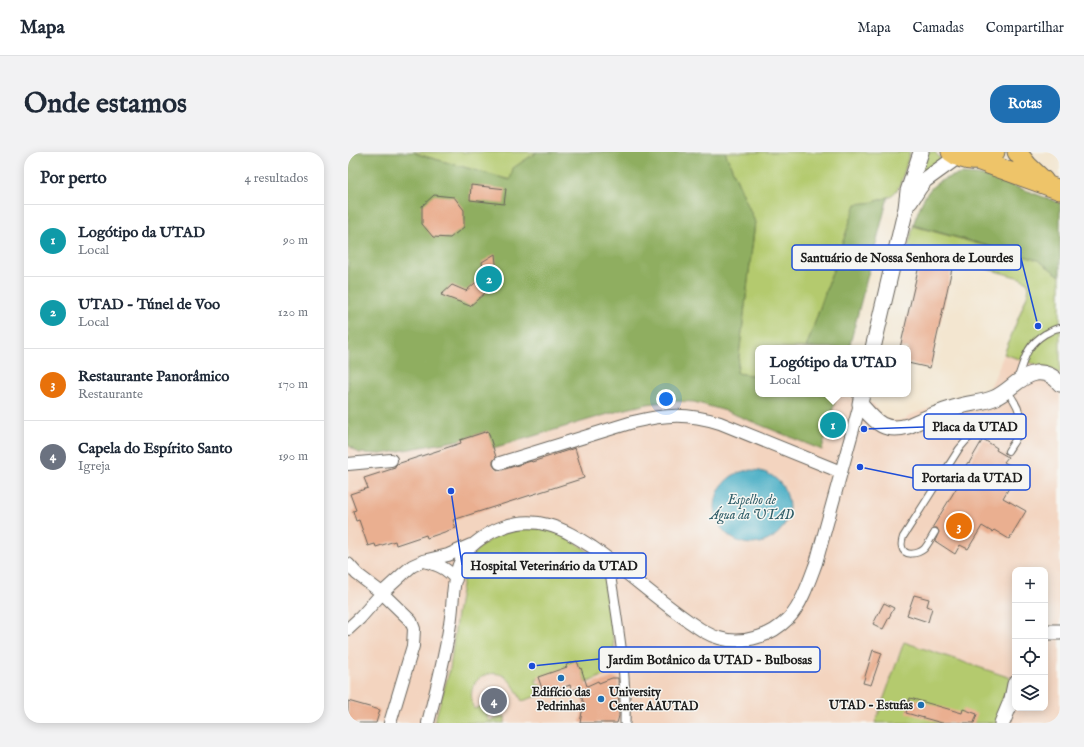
<!DOCTYPE html>
<html lang="pt">
<meta charset="utf-8">
<style>
body{margin:0;font-family:"IM FELL English",serif;background:#f2f2f3;color:#1f2937}
.controls{position:absolute;right:12px;bottom:12px;display:grid;overflow:hidden;border-radius:8px;box-shadow:0 2px 10px #0003}
.controls button{width:36px;height:36px;display:grid;place-items:center;padding:0;border:0;border-bottom:1px solid #e0e1e3;background:#fff;color:#1f2937;font:20px sans-serif}
.you{position:absolute;left:318px;top:247px;width:14px;height:14px;margin:-10px;border:3px solid #fff;border-radius:50%;background:#1a73e8;box-shadow:0 0 0 6px #1a73e833}
.badge{display:grid;place-items:center;width:26px;height:26px;border-radius:50%;background:#1f6fb2;color:#fff;font-size:13px;font-weight:700}
.pin{position:absolute;translate:-50% -50%;border:2px solid #fff;box-shadow:0 1px 4px #0006}
.popup{position:absolute;left:407px;top:193px;width:156px;height:52px;box-sizing:border-box;display:grid;place-content:center;border-radius:8px;background:#fff;filter:drop-shadow(0 1px 3px #0005);font-size:13px;white-space:nowrap;color:#747a83}
.popup b{font-size:15px;color:#1f2937}
.popup::after{content:'';position:absolute;left:50%;top:100%;margin-left:-8px;border:8px solid transparent;border-top-color:#fff}
.list{margin:0;padding:0;list-style:none}
h2{display:flex;justify-content:space-between;align-items:center;height:52px;margin:0;padding:0 16px;font-size:17px}
h2 small{font-size:13px;font-weight:400;color:#747a83}
.list li{display:grid;grid-template-columns:26px 1fr auto;gap:12px;align-items:center;box-sizing:border-box;height:72px;padding:0 16px;border-top:1px solid #e0e1e3}
.list b{display:block;font-size:15px;white-space:nowrap}
.list p{margin:0;font-size:13px;white-space:nowrap;color:#747a83}
.list em{font-size:13px;font-style:normal;color:#747a83}
.icon{flex:none;width:22px;height:22px;fill:none;stroke:currentColor;stroke-width:2;stroke-linecap:round;stroke-linejoin:round}
.map{position:relative;flex:none;width:712px;height:571px;overflow:hidden;border-radius:16px}
header{display:flex;align-items:center;gap:24px;box-sizing:border-box;height:56px;padding:0 20px;background:#fff;border-bottom:1px solid #e0e1e3}
header strong{font-size:19px}
nav{display:flex;gap:22px;margin-inline-start:auto;font-size:14px}
.intro{display:flex;align-items:center;justify-content:space-between;box-sizing:border-box;height:96px;padding:0 24px}
h1{margin:0;font-size:28px}
.button{padding:10px 18px;border-radius:16px;background:#1f6fb2;color:#fff;font-size:14px;font-weight:700}
main{display:flex;gap:24px;padding:0 24px}
aside{flex:1;background:#fff;border-radius:16px;box-shadow:0 2px 10px #0003}
.map>svg:first-child{display:block}
</style>
<header>
<strong>Mapa</strong>
<nav><a>Mapa</a><a>Camadas</a><a>Compartilhar</a></nav>
</header>
<div class="intro"><h1>Onde estamos</h1><a class="button">Rotas</a></div>
<main>
<aside>
<h2>Por perto<small>4 resultados</small></h2>
<ul class="list">
<li><span class="badge" style="background:#0f9aa8">1</span><div><b>Logótipo da UTAD</b><p>Local</p></div><em>90 m</em></li>
<li><span class="badge" style="background:#0f9aa8">2</span><div><b>UTAD - Túnel de Voo</b><p>Local</p></div><em>120 m</em></li>
<li><span class="badge" style="background:#e8710a">3</span><div><b>Restaurante Panorâmico</b><p>Restaurante</p></div><em>170 m</em></li>
<li><span class="badge" style="background:#6b7280">4</span><div><b>Capela do Espírito Santo</b><p>Igreja</p></div><em>190 m</em></li>
</ul>
</aside>
<div class="map">
<svg width="712" height="571" viewBox="0 0 712 571">
<rect width="100%" height="100%" fill="#f6f6f2"/>
<filter id="ink" filterUnits="userSpaceOnUse"><feTurbulence type="fractalNoise" baseFrequency=".025" numOctaves="2"/><feDisplacementMap in="SourceGraphic" scale="8" xChannelSelector="R" yChannelSelector="G"/><feConvolveMatrix kernelMatrix="1 2 1 2 8 2 1 2 1" color-interpolation-filters="sRGB"/></filter>
<filter id="wash" filterUnits="userSpaceOnUse"><feTurbulence type="fractalNoise" baseFrequency=".012" numOctaves="4" result="noise"/><feDisplacementMap in="SourceGraphic" scale="16" xChannelSelector="R" yChannelSelector="G"/><feGaussianBlur stdDeviation="0.9" result="paint"/><feColorMatrix in="noise" values="0 0 0 0 0 0 0 0 0 0 0 0 0 0 0 0 0 1.4 0 .05"/><feComposite in="paint" operator="in"/></filter>
<g filter="url(#wash)">
<rect width="100%" height="100%" fill="#f3e6d0"/>
<path fill="#f3d4bf" fill-rule="evenodd" d="M0,0H66L69,2L162,28L189,0H377L365,251L421,272L493,243L526,252L529,258L535,266L545,269L553,268L559,266V264L604,249L640,241L656,202L707,219L712,223V571H0ZM667,418H697V556H667Z"/>
<path fill="#b4ca6e" stroke="#687345" d="M66,0H189L166,16L162,28L69,2Z
M377,0H562C559,9 554,31 549,38C541,49 520,51 508,53L458,196H410V224L389,221L407,70Z
M579,0H587L594,9L572,27Z
M565,74L690,108L712,124V223L707,219L656,202L680,141L681,134L679,130L672,126L560,95Z
M182,376C190,377 197,376 204,379C223,386 240,399 256,411L269,518L238,531L233,517H232L229,509L219,515L188,528L189,532H193L196,542L174,549C169,540 165,530 156,524C145,518 129,523 125,535C122,542 124,549 126,557L136,553L141,569L157,564V571H86L102,517L109,462L117,416C127,390 156,378 182,376Z
M556,490L663,526L659,547L650,571H527Z"/>
<path fill="#8fae61" stroke="#56653e" d="M0,0H66L69,2L162,28L165,16L189,0H377L407,70L389,221L410,224V242H489L474,298L378,259L346,250L324,249L299,252L274,258L145,296L139,279L112,288L34,302L11,301L0,293Z
M614,22L629,23L644,26L712,51V124L690,108L565,73C576,44 580,28 614,22Z
M540,45L501,196H458L508,52L526,50Z"/>
<path fill="#46adc5" stroke="#316470" d="M367 355a37 37 0 1 1 74 0a37 37 0 1 1-74 0Z"/>
<g id="blocks">
<path fill="#eaaf90" d="M123,33L158,37L156,52L122,48Z
M86,43L106,45L116,58V75L102,86L85,85L74,72V54Z
M147,102L150,130L122,154L93,143L104,133L118,139L136,123L134,110Z
M573,105L605,112L582,216L560,211V196H552Z
M140,279L148,305L145,309V313L147,316L150,318H154L183,309L184,310L227,296L236,326L105,368L108,376L79,386L78,383L48,393L47,389L28,395L27,392L20,394L11,368L8,369L5,359L8,358L2,342L20,336L16,326L47,316V314L49,312L113,291L112,288Z
M635,287L649,296L648,298L660,305L656,310L671,319L655,346L678,359L661,387L646,378L644,380L634,374L620,397L612,393L607,402L587,389L591,380L589,376H584L617,322L614,320L620,310L621,311Z
M566,443L581,447L579,454L584,456L580,470L559,463Z
M536,451L546,456L535,477L525,472Z
M525,498L534,501L523,533L515,531Z
M229,509L232,517L233,516L239,534L250,529L251,531L264,526H270L271,564L269,571H232L234,560L238,557L230,536L224,538L222,533L196,542L190,525L219,515L218,513Z
M562,546L614,561L615,557L629,562L626,571H594L558,561Z
M0,549L32,558L28,571H0Z"/>
</g>
</g>
<g filter="url(#ink)">
<use href="#blocks" fill-opacity="0" stroke="#67635b" stroke-width="1"/>
<g fill="none" stroke-linecap="round" stroke-linejoin="round">
<g stroke="#67635b" stroke-width="8">
<path id="service" d="M670,225C677,206 678,194 697,182C702,180 706,176 712,176
M659,239C669,251 677,266 670,282C668,288 663,294 660,299
M587,380C583,386 580,393 576,397C570,402 556,405 554,395C553,392 554,388 555,385L611,297C630,273 642,269 672,269"/>
</g>
<g stroke="#67635b" stroke-width="11">
<path id="pedestrian" d="M260,407C268,461 279,516 277,571"/>
</g>
<g stroke="#67635b" stroke-width="14">
<path id="minor" d="M152,311L285,270C318,262 340,261 372,271L493,320
M0,312L43,308
M76,409C91,413 98,416 108,427
M0,412L9,422L34,441L63,469L66,477L65,494L42,571
M0,477L12,466L34,441L57,420L64,414L75,409L100,403L123,393
M80,571C88,538 97,506 102,472C106,450 103,423 116,403C124,391 141,380 155,375C169,370 186,369 200,373C216,377 230,386 244,395C277,418 306,445 339,468C349,475 359,483 371,486C384,490 397,489 410,485C421,482 433,474 441,466C453,454 462,427 468,411L512,252"/>
</g>
<g stroke="#67635b" stroke-width="17">
<path id="tertiary" d="M562,50L571,36L577,28L609,5
M525,196L558,56L560,39L573,0
M514,242L512,252C527,269 535,281 560,274C576,267 593,259 609,255C621,251 634,251 646,246C661,240 671,224 688,221C697,220 706,224 712,232
M697,480H712
M654,571L664,547L667,532"/>
</g>
<g stroke="#67635b" stroke-width="21">
<path id="primary" d="M603,0C616,10 634,12 647,0
M669,0L680,14L696,29
M629,8L712,38"/>
</g>
<use href="#service" stroke="#fff" stroke-width="6"/>
<use href="#pedestrian" stroke="#fff" stroke-width="9"/>
<use href="#minor" stroke="#fff" stroke-width="12"/>
<use href="#tertiary" stroke="#fff" stroke-width="15"/>
<use href="#primary" stroke="#eec469" stroke-width="19"/>
</g>
</g>
<g fill="#1f6fb2" stroke="#f6f6f2" stroke-width="1.5">
<circle cx="213" cy="526" r="4"/>
<circle cx="253" cy="547" r="4"/>
<circle cx="573" cy="553" r="4"/>
</g>
<g text-anchor="middle" stroke-width="3" stroke-linejoin="round" paint-order="stroke">
<g font-size="12" font-weight="bold" fill="#1c1c1c" stroke="#f6f6f2">
<text x="213" y="544">Edifício das<tspan x="213" dy="14">Pedrinhas</tspan></text>
<text x="261" y="544" text-anchor="start">University<tspan x="261" dy="14">Center AAUTAD</tspan></text>
<text x="565" y="557" text-anchor="end">UTAD - Estufas</text>
</g>
<g font-size="13" font-style="italic" fill="#2f5d68" stroke="#f6f6f2">
<text x="404" y="352">Espelho de<tspan x="404" dy="15">Água da UTAD</tspan></text>
</g>
</g>
<path fill="none" stroke="#1d4ed8" stroke-width="1.5" d="M690 174L673 106M516 277L576 275M512 315L565 326M103 339L114 413M184 514L251 507"/>
<g fill="#1d4ed8" stroke="#f6f6f2" stroke-width="1.5">
<circle cx="690" cy="174" r="4"/>
<circle cx="516" cy="277" r="4"/>
<circle cx="512" cy="315" r="4"/>
<circle cx="103" cy="339" r="4"/>
<circle cx="184" cy="514" r="4"/>
</g>
<g fill="#f6f6f2" stroke="#1d4ed8" stroke-width="1.5">
<rect x="444" y="93" width="229" height="25" rx="4"/>
<rect x="576" y="262" width="102" height="25" rx="4"/>
<rect x="565" y="313" width="117" height="25" rx="4"/>
<rect x="114" y="401" width="184" height="25" rx="4"/>
<rect x="251" y="495" width="221" height="25" rx="4"/>
</g>
<g font-size="13" text-anchor="middle" font-weight="bold" fill="#1c1c1c">
<text x="559" y="110">Santuário de Nossa Senhora de Lourdes</text>
<text x="627" y="279">Placa da UTAD</text>
<text x="624" y="330">Portaria da UTAD</text>
<text x="206" y="418">Hospital Veterinário da UTAD</text>
<text x="362" y="512">Jardim Botânico da UTAD - Bulbosas</text>
</g>
</svg>
<div class="controls">
<button>+</button>
<button>−</button>
<button><svg class="icon" aria-label="locate" viewBox="0 0 24 24"><circle cx="12" cy="12" r="6"/><path d="M12 2v4M12 18v4M2 12h4M18 12h4"/></svg></button>
<button><svg class="icon" aria-label="layers" viewBox="0 0 24 24"><path d="M12 4l9 5-9 5-9-5zM3 14l9 5 9-5"/></svg></button>
</div>
<div class="you"></div>
<div class="pin badge" style="left:485px;top:273px;background:#0f9aa8">1</div>
<div class="popup"><b>Logótipo da UTAD</b>Local</div>
<div class="pin badge" style="left:141px;top:127px;background:#0f9aa8">2</div>
<div class="pin badge" style="left:611px;top:374px;background:#e8710a">3</div>
<div class="pin badge" style="left:146px;top:549px;background:#6b7280">4</div>
</div>
</main>
